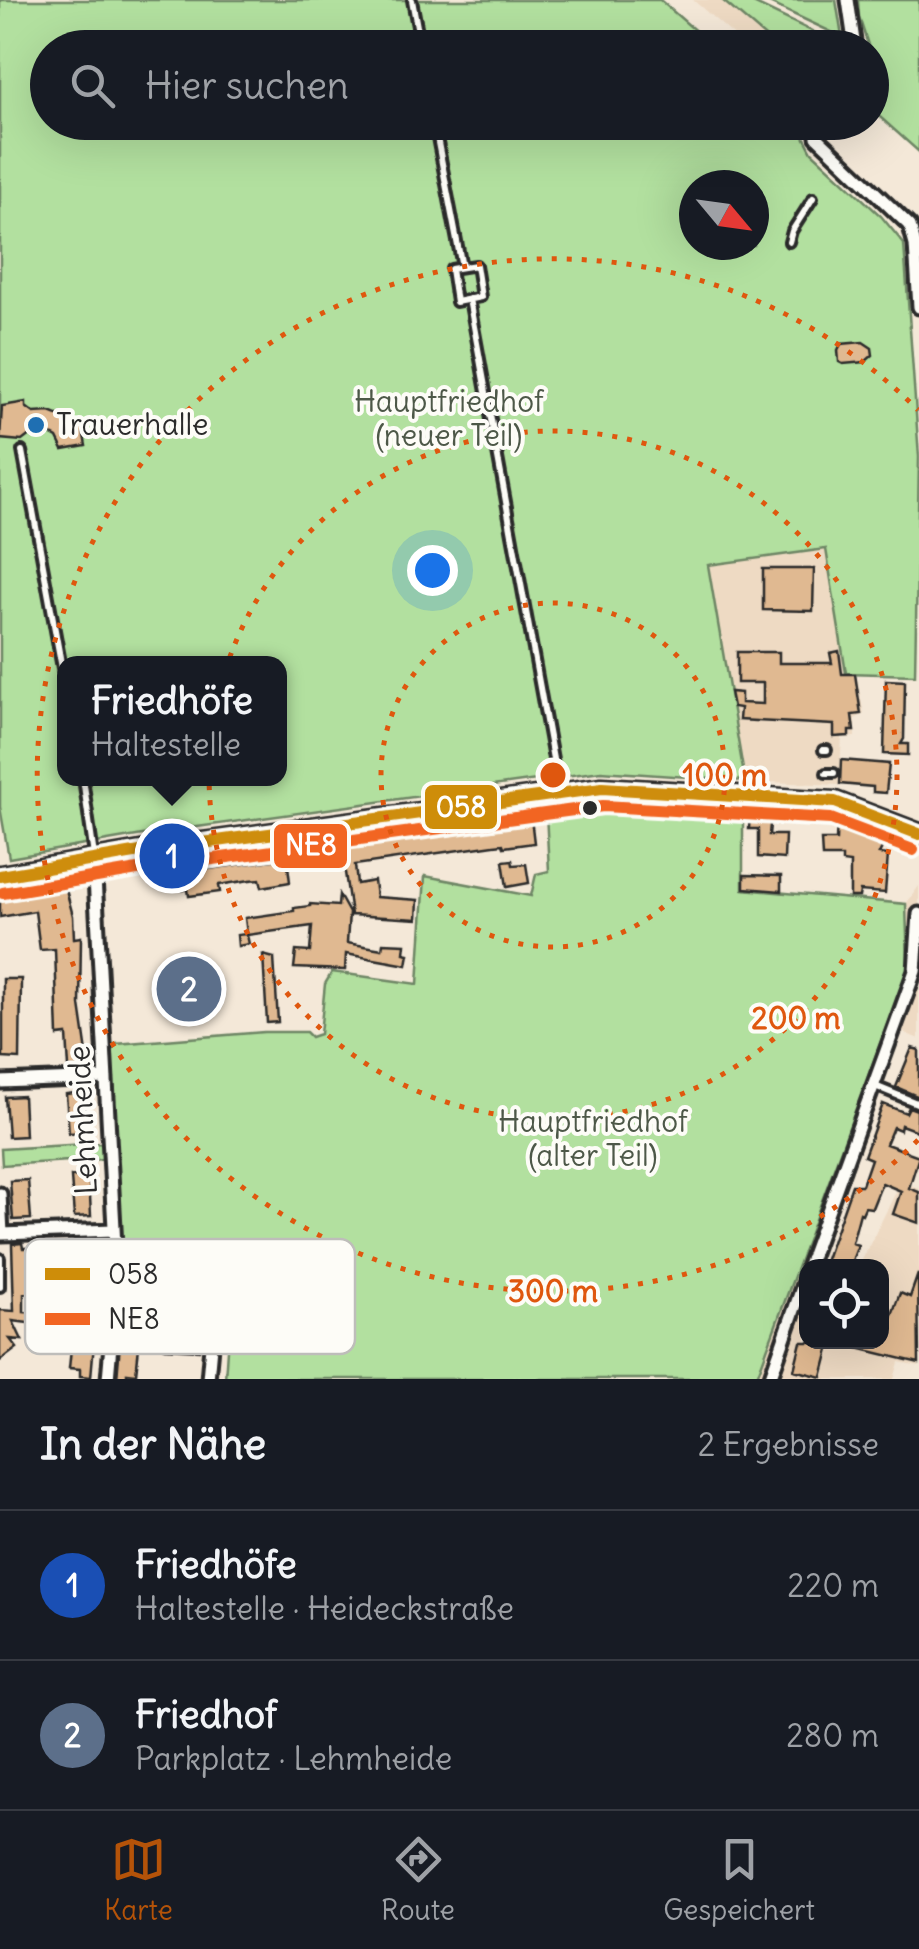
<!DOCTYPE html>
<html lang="de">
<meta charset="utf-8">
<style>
body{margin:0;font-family:Delius,sans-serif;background:#242831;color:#f1f3f6}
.controls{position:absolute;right:30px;bottom:30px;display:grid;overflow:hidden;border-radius:20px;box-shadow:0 10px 40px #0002}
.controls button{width:90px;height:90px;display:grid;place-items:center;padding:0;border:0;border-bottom:2px solid #363941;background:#171b24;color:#f1f3f6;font:50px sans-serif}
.compass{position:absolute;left:679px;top:170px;width:90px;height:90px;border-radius:50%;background:#171b24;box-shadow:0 10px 40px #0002;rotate:119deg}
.you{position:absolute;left:432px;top:570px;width:35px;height:35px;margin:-25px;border:8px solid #fff;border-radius:50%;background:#1a73e8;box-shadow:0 0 0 15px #1a73e833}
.badge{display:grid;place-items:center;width:65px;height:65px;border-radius:50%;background:#b45309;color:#fff;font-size:32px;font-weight:700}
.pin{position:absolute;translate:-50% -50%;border:5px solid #fff;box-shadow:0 2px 10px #0006}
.popup{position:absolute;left:57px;top:656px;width:230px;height:130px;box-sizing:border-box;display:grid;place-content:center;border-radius:20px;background:#171b24;filter:drop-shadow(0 2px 8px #0005);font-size:32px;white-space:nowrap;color:#9ea1a6}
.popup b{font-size:38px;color:#f1f3f6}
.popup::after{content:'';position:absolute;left:50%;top:100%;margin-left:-20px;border:20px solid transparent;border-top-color:#171b24}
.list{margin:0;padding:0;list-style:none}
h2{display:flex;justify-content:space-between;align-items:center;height:130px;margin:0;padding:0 40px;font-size:42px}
h2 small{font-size:32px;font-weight:400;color:#9ea1a6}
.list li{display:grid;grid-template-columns:65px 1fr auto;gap:30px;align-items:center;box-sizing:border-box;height:150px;padding:0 40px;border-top:2px solid #363941}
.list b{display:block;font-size:38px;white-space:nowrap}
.list p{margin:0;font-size:32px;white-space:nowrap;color:#9ea1a6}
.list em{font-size:32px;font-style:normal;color:#9ea1a6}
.icon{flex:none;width:55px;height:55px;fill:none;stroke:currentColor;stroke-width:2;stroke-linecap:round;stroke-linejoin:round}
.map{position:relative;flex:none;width:919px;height:1379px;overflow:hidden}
.search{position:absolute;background:#171b24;box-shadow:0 10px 40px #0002;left:30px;right:30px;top:30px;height:110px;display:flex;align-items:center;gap:25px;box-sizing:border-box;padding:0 35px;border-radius:55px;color:#9ea1a6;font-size:38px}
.sheet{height:430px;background:#171b24}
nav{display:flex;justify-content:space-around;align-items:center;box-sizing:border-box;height:140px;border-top:2px solid #363941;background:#171b24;font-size:28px;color:#9ea1a6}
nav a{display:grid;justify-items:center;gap:5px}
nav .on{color:#b45309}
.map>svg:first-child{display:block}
</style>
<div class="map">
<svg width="919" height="1379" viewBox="0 0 919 1379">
<rect width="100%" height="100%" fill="#f4e8d8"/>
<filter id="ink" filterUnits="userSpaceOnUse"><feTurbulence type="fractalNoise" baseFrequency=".01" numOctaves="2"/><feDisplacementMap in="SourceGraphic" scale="20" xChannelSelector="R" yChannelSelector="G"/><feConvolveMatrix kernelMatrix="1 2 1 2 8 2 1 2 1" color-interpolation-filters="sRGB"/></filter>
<g filter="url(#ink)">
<path fill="#eedac3" d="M693,0H722L777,47H747Z
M827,549L846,673H856L864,714L855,719V737L842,738L839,785L745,781L708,565Z
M919,886V1039L886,1025L908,968L906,904Z
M901,1182L919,1188V1366L899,1362L894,1379H756L798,1262L810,1266H806V1342H882V1266H859Z"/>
<path fill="#b2e09f" stroke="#6e8665" stroke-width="2.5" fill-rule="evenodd" d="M0,0H660L714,47L48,48V122L797,123L812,152L881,216L904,244L919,457L915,675L846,673L826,549L708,565L745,781L601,771L154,833L9,858L0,807ZM694,185H754V245H694ZM64,664H280V778H64Z
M722,0H747L845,47H777Z
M763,0H836L842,37Z
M858,0H919V152L872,110V81L878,76L859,17Z
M606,804L743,811V889L906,904L908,968L756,1379H225L234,1247L115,1246L104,1045L264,1032H306L311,1037L320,1034L325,984L332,972L418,984L425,876L531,896L536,874L549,871L546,812Z
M102,1143L103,1159L2,1165L1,1149Z"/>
<path fill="#e0b991" stroke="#2b2b2b" stroke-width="2.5" d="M863,342L872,348L873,355L865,362L843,364L839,362L838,350L841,344Z
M26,402V407L34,413L50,412L65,418L74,426L82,424L86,446L63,450L57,438L46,432L31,434L22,441L0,439L2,406Z
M763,569H814L813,611L763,610Z
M839,651L842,674H855L861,714L852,715L854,731H849V736L834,737V725L739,720L740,708L733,707L730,692L741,693V703L763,704V683H737V652H779V663H832L830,653Z
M886,680L905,681L904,739L901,744H908V755L884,754Z
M841,760L889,764L886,793L873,792V787L840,784Z
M750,813L771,814L769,835H785L784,859L758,857V829H749Z
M531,818L534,843L504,847L503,844L494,845L355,865L357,884L374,881L376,897L418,900L417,919L351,915L343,858L324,861L321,844L350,840L352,848L445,835L444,831Z
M837,818L886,839L879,854L888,855L885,893L860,891L859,897H850V863L842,862V857H822L821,840H836Z
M287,858L290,882L262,887L260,879L250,880L219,885L220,892L189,896L188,889L183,890L181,873Z
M512,860L513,865L526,864L529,883L507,887L503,861Z
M744,875L781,876V891L744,888Z
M64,882L73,916L74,938L81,937L80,1005L87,1053L86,1062H81V1069L69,1068L67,1035L58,1036L55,949L40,950L35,911L0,917V895Z
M339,895L349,913L347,943L382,949L383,943L405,944L404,953L409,954L407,965L346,954L345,970L294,968L296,951L310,952L312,926L247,935L249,944L238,946L237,935L247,934L245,918L294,911V908L310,906V904L338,906Z
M263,955L274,958L278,1022L267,1023Z
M3,979H21L20,1059L3,1058Z
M912,1048L919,1050V1097L896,1087Z
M84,1092L86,1132L69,1133L66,1094Z
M23,1096L25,1136L8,1137L5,1097Z
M883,1104L906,1113L909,1107L917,1110V1131L901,1125L900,1130L893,1127L886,1144L919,1156L909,1188L919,1192V1223L893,1214L901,1191L882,1183L872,1208L865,1207L862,1214L860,1213L852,1243L858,1245L850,1266H836L825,1262L852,1185H862L871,1159L864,1156Z
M89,1176L91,1216L74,1217L71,1177Z
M28,1180L31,1219L13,1220L10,1181Z
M74,1241H84V1246L93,1247L89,1300L69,1298Z
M22,1243L23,1248H30L33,1293L24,1294V1312L37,1313L36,1324L13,1321L22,1340L10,1339L17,1348L0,1361V1310L14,1311L12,1244Z
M128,1250L173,1251V1268H180V1278H157L150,1312L143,1311L136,1374L127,1373V1379H117Z
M918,1274L919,1363L845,1345V1342H882L900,1293L910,1297Z
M80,1309L97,1310L91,1377L80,1376V1369L69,1368L72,1339H78Z
M167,1328L203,1331L199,1350L165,1348Z
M801,1342H831L822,1377L794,1370Z"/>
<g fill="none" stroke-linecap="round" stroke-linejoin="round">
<g stroke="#2b2b2b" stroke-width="14">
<path id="lane" d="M412,0L421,48
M434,122L462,267
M789,242L792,231L813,198
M476,265L481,297L456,302L451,269Z
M469,299L559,792
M22,451L64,679
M823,750H827
M826,773H834
M83,778L94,856
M875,1086L919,1104
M0,1258V1287"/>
</g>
<g stroke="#2b2b2b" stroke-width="19">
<path id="street" d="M848,0L855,48
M817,126V137L910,226L915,245L919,307
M94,859L115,1246L114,1310L108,1379
M0,1082L106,1078
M0,1194L2,1234L114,1230
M808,1266L915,971L919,914
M208,1379L213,1324
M770,1379L806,1276"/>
</g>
<g stroke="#2b2b2b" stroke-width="25">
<path id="secondary" d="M0,876L152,850L602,788L835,802L919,834"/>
</g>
<use href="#lane" stroke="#fdfcf7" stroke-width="6"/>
<use href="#street" stroke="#fdfcf7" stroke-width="11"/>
<use href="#secondary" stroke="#fdfcf7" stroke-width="18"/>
<g stroke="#fdfcf7" stroke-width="20">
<path id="bus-1" d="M0,876L152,850L602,788L835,802L919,834"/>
</g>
<g stroke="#fdfcf7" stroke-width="20">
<path id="bus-2" d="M3,893L155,867L603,806L831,819L913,850"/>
</g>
<use href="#bus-1" stroke="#ce8d09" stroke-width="12"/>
<use href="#bus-2" stroke="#f26522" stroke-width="12"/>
</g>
</g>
<g fill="none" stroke="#df570e" stroke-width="5" stroke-dasharray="5 10">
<circle cx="553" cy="775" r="172"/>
<circle cx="553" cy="775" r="344"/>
<path d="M918 1140A516 516 0 1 1 918 410"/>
</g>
<circle fill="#1f6fb2" stroke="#fdfcf7" stroke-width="4" cx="36" cy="425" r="10"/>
<circle fill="#2b2b2b" stroke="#fdfcf7" stroke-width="4" cx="590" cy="808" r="9"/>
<g text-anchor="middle" stroke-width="8" stroke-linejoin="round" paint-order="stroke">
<g font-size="30" fill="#4d5848" stroke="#fdfcf7">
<text x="449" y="412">Hauptfriedhof<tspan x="449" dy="34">(neuer Teil)</tspan></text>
<text x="593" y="1132">Hauptfriedhof<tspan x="593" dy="34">(alter Teil)</tspan></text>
</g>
<g font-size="30" fill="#2b2b2b" stroke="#fdfcf7" text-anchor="start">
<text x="56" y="435">Trauerhalle</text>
</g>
<g font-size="30" fill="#2b2b2b" stroke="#fdfcf7">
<text transform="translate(83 1120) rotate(-93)" y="10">Lehmheide</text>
</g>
</g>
<rect x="25" y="1239" width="330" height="115" rx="15" fill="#fdfcf7" stroke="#bebdba" stroke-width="2.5"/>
<rect x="45" y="1268" width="45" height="12" fill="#ce8d09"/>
<rect x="45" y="1313" width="45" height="12" fill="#f26522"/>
<g font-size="28" fill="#2b2b2b">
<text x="108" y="1284">058</text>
<text x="108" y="1329">NE8</text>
</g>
<circle cx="553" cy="775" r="15" fill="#df570e" stroke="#fdfcf7" stroke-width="5"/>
<g font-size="30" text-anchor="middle" font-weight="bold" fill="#df570e" stroke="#fdfcf7" stroke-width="8" stroke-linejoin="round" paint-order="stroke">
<text x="725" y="786">100 m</text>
<text x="796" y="1029">200 m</text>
<text x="553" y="1302">300 m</text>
</g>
<g stroke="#fdfcf7" stroke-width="4">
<rect x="423" y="783" width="76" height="48" rx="10" fill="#ce8d09"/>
<rect x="272" y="822" width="77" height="48" rx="10" fill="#f26522"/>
</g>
<g font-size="28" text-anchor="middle" font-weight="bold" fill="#fff">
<text x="461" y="817">058</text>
<text x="311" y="855">NE8</text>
</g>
</svg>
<div class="controls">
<button><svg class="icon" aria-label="locate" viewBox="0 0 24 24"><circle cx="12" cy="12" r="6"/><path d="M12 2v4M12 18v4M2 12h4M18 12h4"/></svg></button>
</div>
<svg class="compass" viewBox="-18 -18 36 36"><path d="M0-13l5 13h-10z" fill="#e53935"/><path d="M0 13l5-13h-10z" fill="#9ea1a6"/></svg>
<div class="you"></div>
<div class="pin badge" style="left:172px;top:856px;background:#1a4fb4">1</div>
<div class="popup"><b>Friedhöfe</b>Haltestelle</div>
<div class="pin badge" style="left:189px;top:989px;background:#5c6f8a">2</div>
<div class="search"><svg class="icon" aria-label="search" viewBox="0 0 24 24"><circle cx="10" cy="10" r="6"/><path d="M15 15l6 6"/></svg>Hier suchen</div>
</div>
<section class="sheet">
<h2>In der Nähe<small>2 Ergebnisse</small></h2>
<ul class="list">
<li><span class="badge" style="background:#1a4fb4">1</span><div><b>Friedhöfe</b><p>Haltestelle · Heideckstraße</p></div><em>220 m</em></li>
<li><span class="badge" style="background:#5c6f8a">2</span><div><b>Friedhof</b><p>Parkplatz · Lehmheide</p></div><em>280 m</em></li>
</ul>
</section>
<nav>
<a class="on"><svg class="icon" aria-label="map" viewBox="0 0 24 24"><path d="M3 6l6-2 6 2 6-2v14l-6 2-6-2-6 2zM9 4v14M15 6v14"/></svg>Karte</a>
<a><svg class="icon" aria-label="directions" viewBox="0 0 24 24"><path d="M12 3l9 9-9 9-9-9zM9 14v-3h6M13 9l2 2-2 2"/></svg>Route</a>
<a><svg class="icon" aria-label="saved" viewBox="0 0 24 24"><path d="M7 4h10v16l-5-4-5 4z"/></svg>Gespeichert</a>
</nav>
